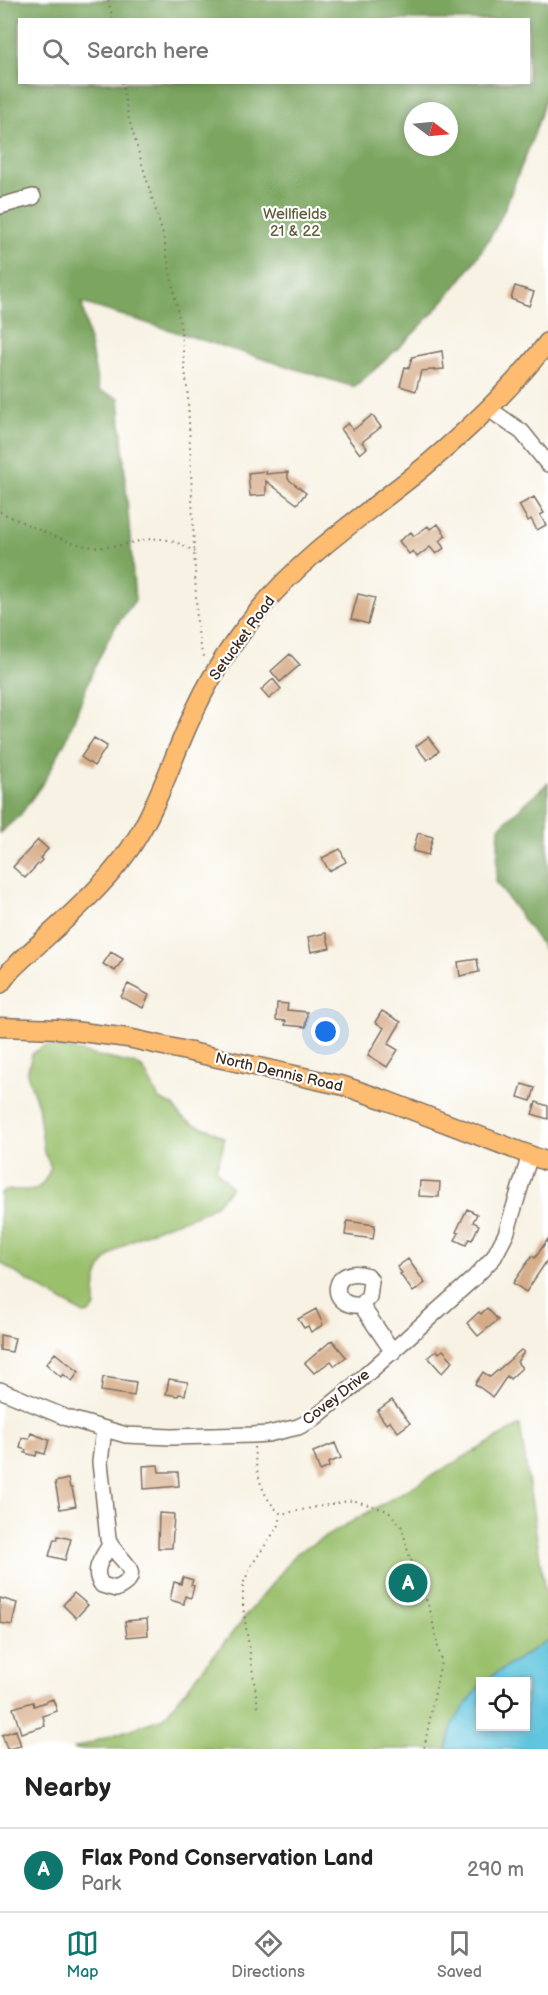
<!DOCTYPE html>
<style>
body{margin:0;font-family:"Balsamiq Sans",sans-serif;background:#f2f2f2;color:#222}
.controls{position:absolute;right:18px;bottom:18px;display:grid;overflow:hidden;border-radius:0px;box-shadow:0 3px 9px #0003}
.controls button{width:54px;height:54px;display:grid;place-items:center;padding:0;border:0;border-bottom:2px solid #e0e0e0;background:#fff;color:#222;font:30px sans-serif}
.compass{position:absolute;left:404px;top:102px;width:54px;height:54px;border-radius:50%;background:#fff;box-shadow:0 3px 9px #0003;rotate:106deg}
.you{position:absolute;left:326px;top:1032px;width:21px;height:21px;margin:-15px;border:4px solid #fff;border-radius:50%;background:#1a73e8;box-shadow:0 0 0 9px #1a73e833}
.badge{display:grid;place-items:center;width:39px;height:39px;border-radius:50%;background:#0f766e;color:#fff;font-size:20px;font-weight:700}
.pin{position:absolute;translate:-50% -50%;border:3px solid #fff;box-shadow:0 2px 6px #0006}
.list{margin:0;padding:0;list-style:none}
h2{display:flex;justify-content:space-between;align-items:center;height:78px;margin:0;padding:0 24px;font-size:26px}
h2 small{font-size:20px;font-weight:400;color:#767676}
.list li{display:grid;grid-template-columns:39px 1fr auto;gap:18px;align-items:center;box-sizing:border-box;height:84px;padding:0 24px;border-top:2px solid #e0e0e0}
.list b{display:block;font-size:22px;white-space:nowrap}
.list p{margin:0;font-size:20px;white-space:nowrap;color:#767676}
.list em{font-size:20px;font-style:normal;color:#767676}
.icon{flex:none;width:33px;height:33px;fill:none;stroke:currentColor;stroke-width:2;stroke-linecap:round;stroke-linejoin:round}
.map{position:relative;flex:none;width:548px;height:1749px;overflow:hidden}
.search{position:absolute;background:#fff;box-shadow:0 3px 9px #0003;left:18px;right:18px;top:18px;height:66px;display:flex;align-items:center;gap:15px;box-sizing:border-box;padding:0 21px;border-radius:0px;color:#767676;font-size:22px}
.sheet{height:162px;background:#fff}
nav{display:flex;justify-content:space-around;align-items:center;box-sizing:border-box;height:84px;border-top:2px solid #e0e0e0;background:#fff;font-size:16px;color:#767676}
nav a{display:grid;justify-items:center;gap:3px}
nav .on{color:#0f766e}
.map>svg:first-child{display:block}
</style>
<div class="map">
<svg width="548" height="1749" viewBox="0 0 548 1749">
<rect width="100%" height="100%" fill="#fff"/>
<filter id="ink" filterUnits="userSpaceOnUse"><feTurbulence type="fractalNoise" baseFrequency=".0167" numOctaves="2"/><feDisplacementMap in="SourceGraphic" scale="12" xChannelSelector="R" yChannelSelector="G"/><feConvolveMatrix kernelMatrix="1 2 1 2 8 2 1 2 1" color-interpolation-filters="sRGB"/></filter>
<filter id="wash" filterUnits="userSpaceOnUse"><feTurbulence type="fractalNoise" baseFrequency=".008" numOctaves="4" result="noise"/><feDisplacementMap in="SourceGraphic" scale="24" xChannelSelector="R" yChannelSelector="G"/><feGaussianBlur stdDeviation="1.35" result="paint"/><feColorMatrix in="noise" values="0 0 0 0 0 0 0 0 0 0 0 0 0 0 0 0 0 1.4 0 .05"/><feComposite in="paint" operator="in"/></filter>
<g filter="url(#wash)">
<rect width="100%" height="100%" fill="#f7f2e3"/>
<path fill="#9ac06c" stroke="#6a7545" stroke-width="1.5" d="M44,1046L58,1047L138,1065L144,1070L159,1099L174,1106L181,1117L193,1124L209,1129L224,1138L223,1147L216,1170L231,1187C226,1194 219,1202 212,1207C203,1214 192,1217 182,1220C154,1230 108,1244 98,1275C94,1286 95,1296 95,1307L90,1313L84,1314L25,1279L0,1262V1193C24,1182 37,1205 51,1167L44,1152L38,1105L27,1074L32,1054Z
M520,1425L548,1612V1671L526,1682H480V1726L487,1749H73L163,1718L297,1553Z"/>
<path fill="#7ba660" stroke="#5b683f" stroke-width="1.5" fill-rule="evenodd" d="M0,0H548V86C542,116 531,144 519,172C510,195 502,219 489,239C454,297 405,345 354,387L82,303L99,391L119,398L135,600L113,630L92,673L67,738L45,780L21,814L0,833ZM20,20H528V82H20ZM413,111H449V147H413Z
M548,783V954L496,882L499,827Z"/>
<path fill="#60c5de" stroke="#4e787e" stroke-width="1.5" d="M548,1640V1749H446L453,1723L480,1685V1726H526V1682L484,1681Z"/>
<g id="blocks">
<path fill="#d6ac88" d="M515,286L534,292L529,306L511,299Z
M442,351L444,369L421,371L416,391L400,386L405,367L409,368L412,357Z
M372,415L381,427L362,442L367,448L360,454L341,429L348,423L353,430Z
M266,471V474L288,472V479L306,493L297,504L266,481V495L250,496L248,473Z
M534,497L544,513L540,515L546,525L537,530L531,519L528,521L519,505Z
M438,524L446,536L439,541L444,548L436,554L430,547L417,557L413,551L409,554L399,541L411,532L414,536L428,526L430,529Z
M358,594L375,598L368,624L351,619Z
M290,654L300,665L280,682L271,671Z
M273,679L281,689L269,699L261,690Z
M428,737L439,751L427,760L416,746Z
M94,738L107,746L94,766L81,757Z
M418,833L433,837L428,855L413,851Z
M38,840L48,849L40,858L42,860L25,878L13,867Z
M340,849L346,862L329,871L322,858Z
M326,933L330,948L311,952L308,937Z
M111,952L123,959L115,971L103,964Z
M477,959L479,972L460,976L458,962Z
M128,984L149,995L143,1008L121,997Z
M277,1003L288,1004L287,1010L307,1012L306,1027L285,1025L286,1021L276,1020Z
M382,1011L401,1022L388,1044L398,1050L387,1067L368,1055L384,1028L375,1022Z
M522,1084L535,1088L531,1101L518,1097Z
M536,1102L548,1106V1119L532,1114Z
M420,1181L440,1182L439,1197L419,1196Z
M467,1209L477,1214L473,1222L479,1225L472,1240L469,1239L466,1245L455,1240L459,1233L456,1232Z
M347,1221L375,1225L373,1239L345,1235Z
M548,1239V1259L526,1292L513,1283L532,1256L535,1258Z
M408,1259L425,1283L413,1292L400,1274L402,1273L397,1267Z
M487,1308L498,1320L478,1336L467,1323L479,1312L481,1314Z
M316,1309L323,1325L311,1332L308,1326L304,1328L298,1319Z
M0,1335L15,1338L12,1352L0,1350Z
M332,1340L346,1357L335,1366L331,1361L314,1373L305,1363Z
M437,1350L439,1353L443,1350L453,1361L442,1373L428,1357Z
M521,1350L524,1352L517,1362L522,1368L510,1379L507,1376L493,1397L475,1384L483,1372L490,1377Z
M55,1353L79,1372L72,1381L63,1374L61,1377L46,1364Z
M103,1377L136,1382L134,1396L101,1391Z
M169,1379L188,1382L185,1395L179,1394L178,1396L166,1394Z
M392,1400L410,1423L398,1432L390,1421L386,1424L377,1411Z
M31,1433L49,1440L45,1454L37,1452L36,1456L25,1453L26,1450L20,1448L22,1438L29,1439Z
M335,1443L341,1458L328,1463L329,1467L320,1471L313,1452Z
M158,1465L159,1472H178L179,1486L144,1489L143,1466Z
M68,1479L70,1488H72L76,1506L60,1509L55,1482Z
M159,1513L174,1514L172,1548H158Z
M58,1536L71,1539L65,1560L49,1556L54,1539L57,1540Z
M183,1577L193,1580L191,1585L194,1586L191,1598L185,1596L184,1604L170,1600L174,1582L181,1584Z
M74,1593L88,1605L76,1618L63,1605Z
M0,1598L17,1603L12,1625L0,1623Z
M147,1619L148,1635L127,1637L125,1621Z
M53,1699L57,1711L43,1716L45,1726L21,1733L13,1708L33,1702L34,1706Z
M16,1730L21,1746L7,1749L2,1735Z"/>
</g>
</g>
<g filter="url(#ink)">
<use href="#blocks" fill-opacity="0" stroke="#7d7063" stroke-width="1.5"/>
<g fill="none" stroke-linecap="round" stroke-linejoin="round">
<g stroke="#7d7063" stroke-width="18">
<path id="minor" d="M0,206L33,197
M489,409L522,432L548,464
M361,1305L369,1297L371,1281L368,1276C331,1263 326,1308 361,1305L393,1352
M0,1390L67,1418L126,1435L171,1437L253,1435L268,1434L298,1427L312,1420L348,1391L475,1277L494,1257L506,1234L530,1155
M104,1429L100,1462L108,1539C112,1557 151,1572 116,1589L102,1585C91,1571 102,1558 110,1545"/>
</g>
<g stroke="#7d7063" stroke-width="21">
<path id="major" d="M0,984L11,970C53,929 109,886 138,836C163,794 176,747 198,704C214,670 236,638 260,609C303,556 360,518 413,476C463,435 509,392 548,342
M0,1027L58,1029L128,1038L344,1086L385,1100L548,1162"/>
</g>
<path stroke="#7d7063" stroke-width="2" stroke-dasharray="1.5 4.5" stroke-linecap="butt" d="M108,0L113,20
M122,82L128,116L163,235L180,323L188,397L197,622L200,647L205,659
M0,512C25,523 71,547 97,547C138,548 153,525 195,552
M254,1447C256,1472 261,1497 281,1514L353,1500L388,1511L402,1527L408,1552L430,1610L441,1661L424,1749
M258,1707L243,1607V1584L251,1566L279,1525L281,1515"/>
<use href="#minor" stroke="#fff" stroke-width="15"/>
<use href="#major" stroke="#febc70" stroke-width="18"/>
</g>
</g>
<g text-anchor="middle" stroke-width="4.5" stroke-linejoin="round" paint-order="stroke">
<g font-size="15" fill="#5c5e39" stroke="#fff">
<text x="295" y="219">Wellfields<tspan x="295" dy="17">21 &amp; 22</tspan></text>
</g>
<g font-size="15" fill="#3b2a1e" stroke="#fff">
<text transform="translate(242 638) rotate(-54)" y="5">Setucket Road</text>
<text transform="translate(279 1072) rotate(13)" y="5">North Dennis Road</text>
<text transform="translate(336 1397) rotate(-38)" y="5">Covey Drive</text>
</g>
</g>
</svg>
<div class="controls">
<button><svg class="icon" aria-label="locate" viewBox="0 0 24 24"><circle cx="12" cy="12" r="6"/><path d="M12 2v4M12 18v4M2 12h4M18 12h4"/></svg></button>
</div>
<svg class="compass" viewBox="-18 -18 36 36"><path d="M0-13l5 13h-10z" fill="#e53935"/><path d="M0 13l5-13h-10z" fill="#767676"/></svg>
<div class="you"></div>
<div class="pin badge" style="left:408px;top:1583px">A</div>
<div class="search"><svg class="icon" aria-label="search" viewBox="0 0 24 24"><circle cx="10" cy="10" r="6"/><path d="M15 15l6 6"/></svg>Search here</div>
</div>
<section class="sheet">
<h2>Nearby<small></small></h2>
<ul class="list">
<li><span class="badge">A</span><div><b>Flax Pond Conservation Land</b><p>Park</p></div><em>290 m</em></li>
</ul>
</section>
<nav>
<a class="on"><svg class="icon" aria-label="map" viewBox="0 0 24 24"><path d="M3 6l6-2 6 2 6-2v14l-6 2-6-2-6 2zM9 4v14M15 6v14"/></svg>Map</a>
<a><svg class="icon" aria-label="directions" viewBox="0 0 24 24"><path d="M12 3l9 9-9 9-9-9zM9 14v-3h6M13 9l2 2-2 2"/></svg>Directions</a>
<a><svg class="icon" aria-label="saved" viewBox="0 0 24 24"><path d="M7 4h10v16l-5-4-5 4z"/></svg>Saved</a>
</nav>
